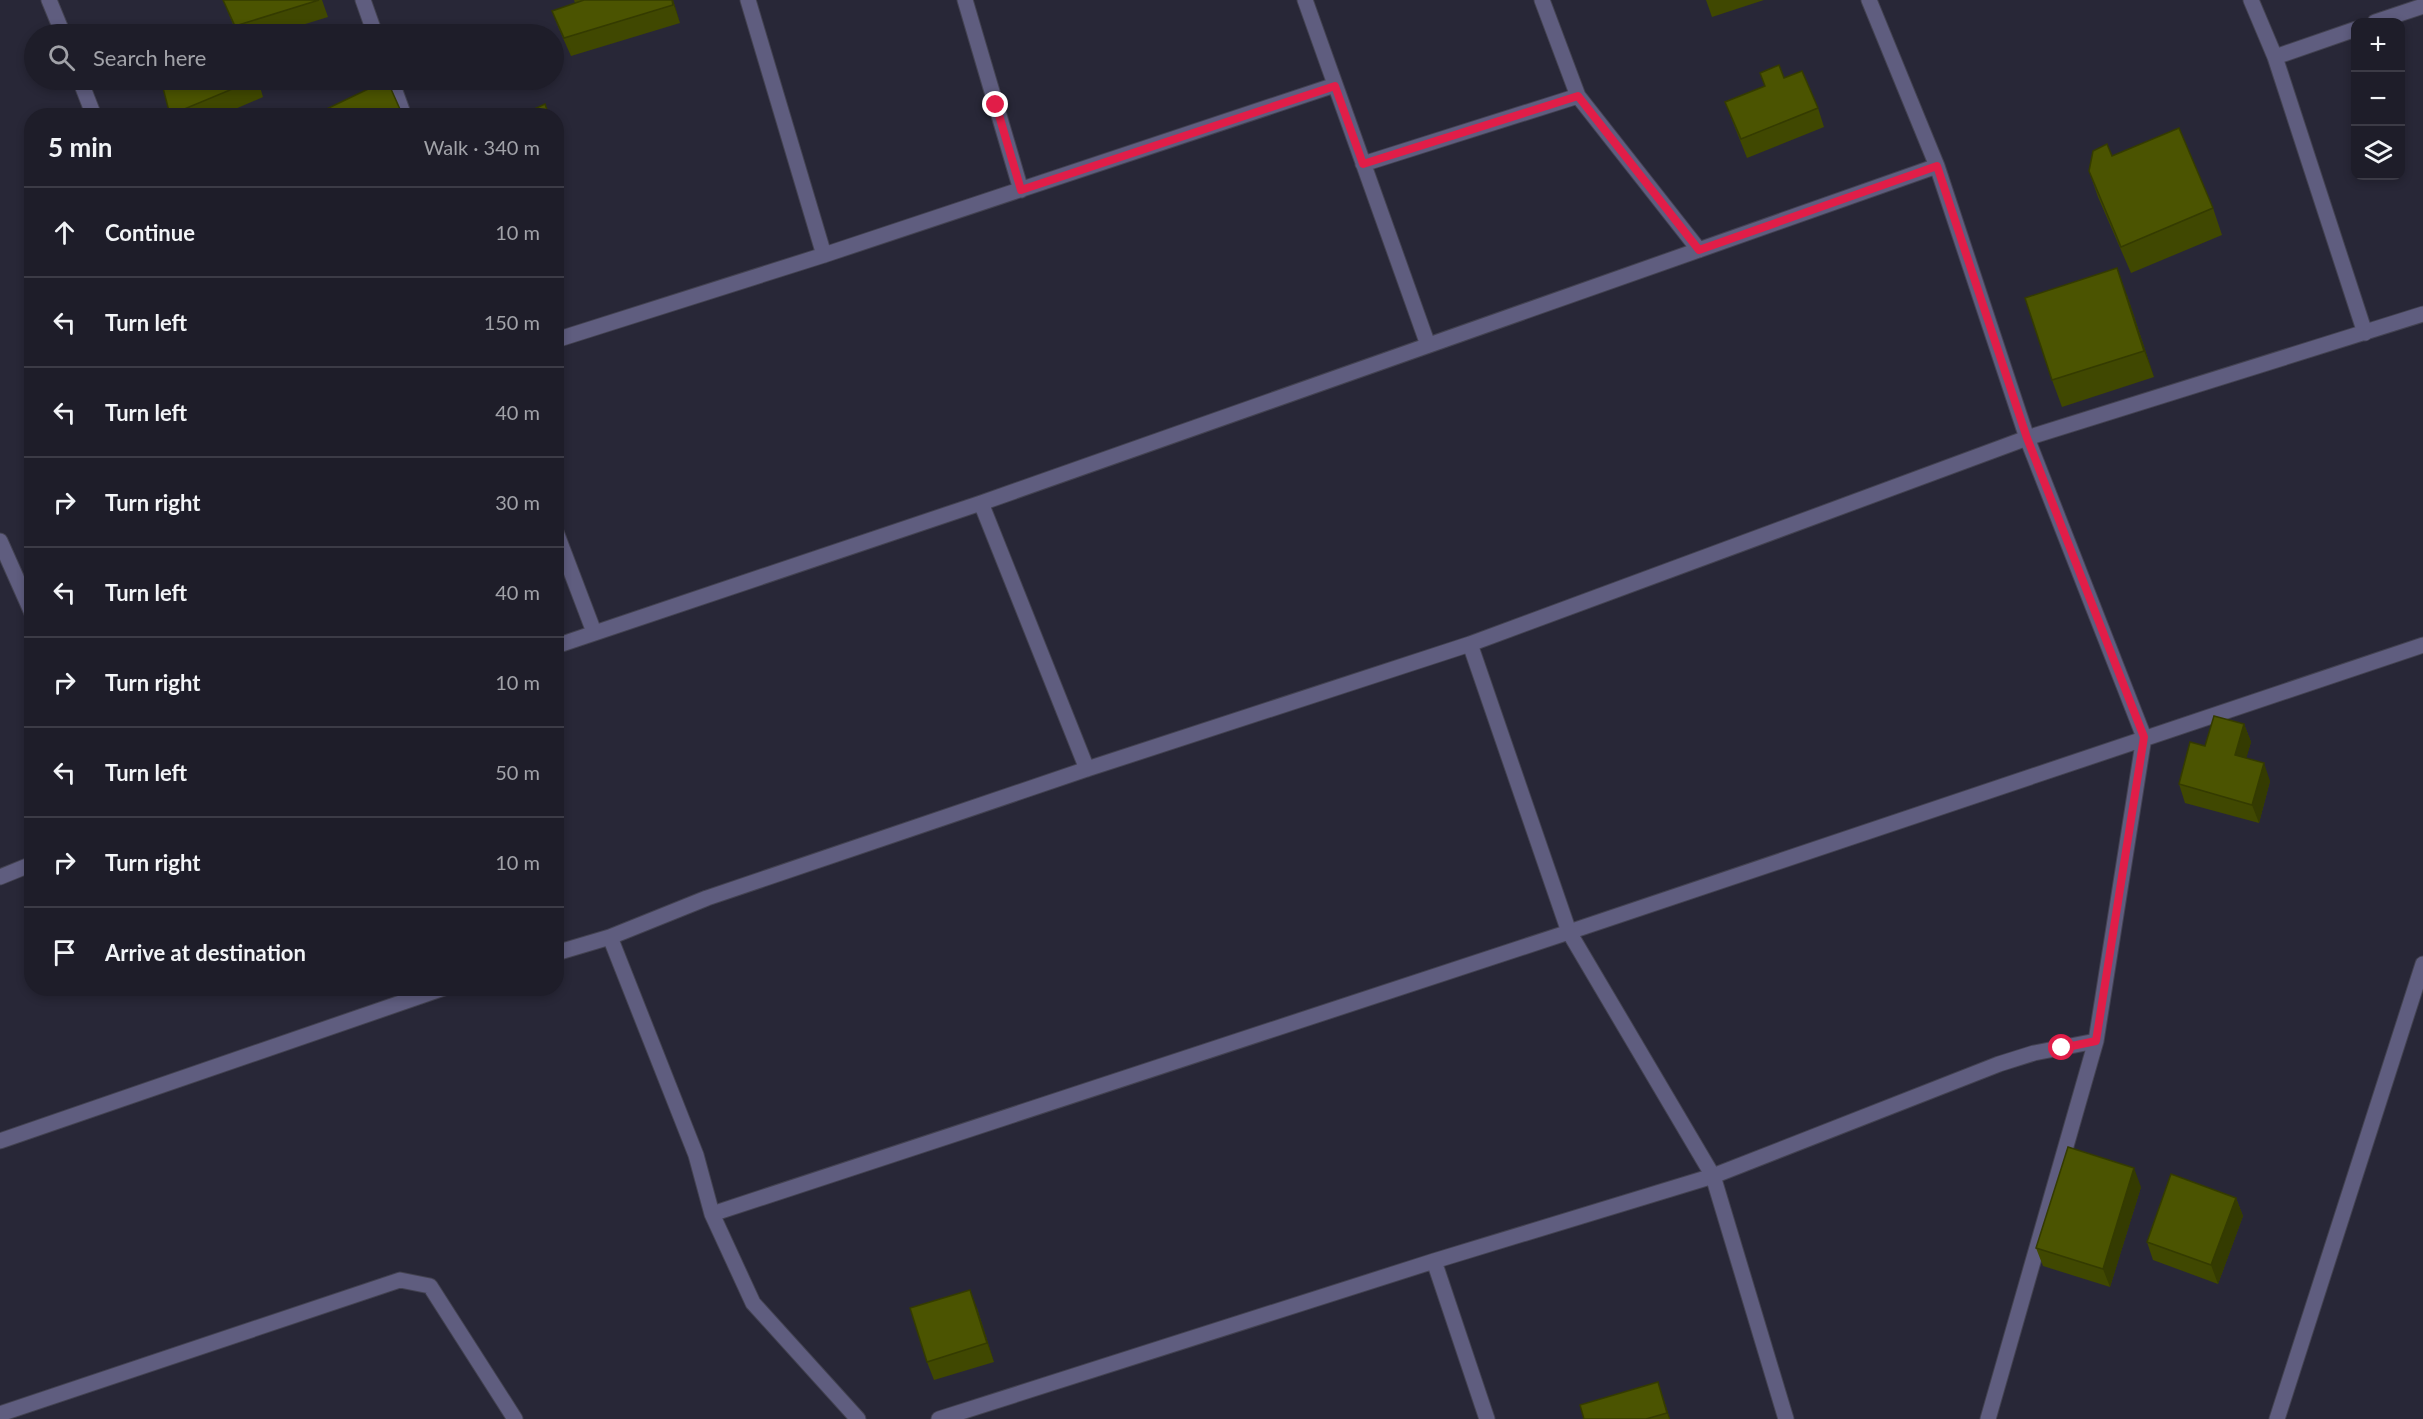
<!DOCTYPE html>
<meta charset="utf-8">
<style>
body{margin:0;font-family:Lato,sans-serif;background:#262631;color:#f1f3f6}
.controls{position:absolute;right:18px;top:18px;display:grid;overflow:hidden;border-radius:12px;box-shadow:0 3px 9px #0003}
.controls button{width:54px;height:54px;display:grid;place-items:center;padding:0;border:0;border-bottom:2px solid #3c3b46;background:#1e1d29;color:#f1f3f6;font:30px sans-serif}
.stop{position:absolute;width:18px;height:18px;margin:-14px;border:4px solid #e11d48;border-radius:50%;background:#fff}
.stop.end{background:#e11d48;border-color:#fff;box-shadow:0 2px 6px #0008}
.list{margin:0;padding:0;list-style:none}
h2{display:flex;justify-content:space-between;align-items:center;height:78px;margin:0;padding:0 24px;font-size:26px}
h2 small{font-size:20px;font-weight:400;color:#a1a2a8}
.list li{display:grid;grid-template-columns:39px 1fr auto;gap:18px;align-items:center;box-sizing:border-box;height:90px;padding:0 24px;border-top:2px solid #3c3b46}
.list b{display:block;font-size:22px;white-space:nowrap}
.list em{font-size:20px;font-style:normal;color:#a1a2a8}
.icon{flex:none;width:33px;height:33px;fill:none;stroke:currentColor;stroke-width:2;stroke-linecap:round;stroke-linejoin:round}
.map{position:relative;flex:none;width:2423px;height:1419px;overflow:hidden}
.search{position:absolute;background:#1e1d29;box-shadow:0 3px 9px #0003;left:24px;top:24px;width:540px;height:66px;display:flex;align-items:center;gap:15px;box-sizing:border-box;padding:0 21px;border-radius:33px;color:#a1a2a8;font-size:22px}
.panel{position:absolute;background:#1e1d29;box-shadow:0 3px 9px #0003;left:24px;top:108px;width:540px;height:888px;border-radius:24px}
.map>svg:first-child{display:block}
</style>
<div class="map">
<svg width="2423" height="1419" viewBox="0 0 2423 1419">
<rect width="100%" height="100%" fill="#282737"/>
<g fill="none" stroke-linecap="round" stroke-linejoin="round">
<g stroke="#434251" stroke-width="17">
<path id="minor" d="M49,0L63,34
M363,0L375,34
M748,0L824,255
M965,0L1021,190
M1305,0L1428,345
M1542,0L1578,96L1699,250
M1869,0L1937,166L2027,438L2144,737L2096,1041L1988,1419
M2251,0L2275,57
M2375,22L2423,6
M2356,29L2275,57L2365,333
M80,80L94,116
M391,80L404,116
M1363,164L1578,96
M556,340L824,255L1335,85
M981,503L1087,769
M556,532L594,632
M0,541L32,613
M1470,644L1569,932L1713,1176L1786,1419
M556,646L981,503L1937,166
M0,877L32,864
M610,937L696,1155L712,1214L753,1303L858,1419
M556,953L610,937L707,898L1087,769L1470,644L2027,438L2423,314
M0,1141L444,988
M712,1214L1569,932L2423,645
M1434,1261L1487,1419
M0,1414L400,1280L430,1286L515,1419
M939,1419L1434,1261L1713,1176L1999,1064L2034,1053L2096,1041
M2277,1419L2423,964"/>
</g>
<use href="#minor" stroke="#5f5d7f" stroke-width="15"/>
</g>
<path fill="#404801" d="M223,0H322L328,17L273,34H237Z
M574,0H673L680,23L571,56L559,29L552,11L575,3Z
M1706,0H1764L1712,17Z
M1784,78L1818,108L1824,127L1747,158L1725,102Z
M161,80H258L263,97L219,116H171Z
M556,137L562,156L556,158Z
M2089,171L2213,208L2222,235L2131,273L2098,197Z
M2127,295L2154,377L2062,407L2052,380Z
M2244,724L2251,742L2246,758L2270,781L2259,823L2185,803L2179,784L2205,746Z
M2141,1187L2110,1287L2043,1266L2036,1248Z
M2236,1198L2243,1216L2218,1284L2153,1260L2147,1242Z
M977,1308L994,1362L934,1380L927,1362Z
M1658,1382L1670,1419H1584Z"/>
<path fill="#343b01" d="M672,0H673L680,23Z
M2117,268L2127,295L2154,377L2144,351Z
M2244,724L2251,742L2242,773L2235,755Z
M2264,763L2270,781L2259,823L2252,805Z
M2134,1168L2141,1187L2110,1287L2103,1269Z
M2236,1198L2243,1216L2218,1284L2211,1265Z
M970,1290L977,1308L994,1362L987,1343Z
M1658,1382L1664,1400L1670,1419H1669L1667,1413Z"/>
<path fill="#4b5401" stroke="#343b01" stroke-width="1.5" d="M223,0H319L235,26Z
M584,0H672L673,5L564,38L552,11Z
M1779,65L1784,78L1802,71L1818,108L1741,139L1725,102L1765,86L1760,73Z
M161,80H254L170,115Z
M387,80L403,116H312Z
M545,104L549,116H519Z
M2179,128L2213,208L2121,247L2089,171L2093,151L2107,144L2112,156Z
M2117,268L2144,351L2052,380L2025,298Z
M2214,716L2244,724L2235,755L2264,763L2252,805L2179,784L2190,742L2205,746Z
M2068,1147L2134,1168L2103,1269L2036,1248Z
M2171,1174L2236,1198L2211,1265L2147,1242Z
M970,1290L987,1343L927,1362L910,1308Z
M1658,1382L1667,1413L1646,1419H1584L1580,1405Z"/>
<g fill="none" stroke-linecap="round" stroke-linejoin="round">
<path stroke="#e11d48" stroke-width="8" d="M996,105L1021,190L1335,86L1363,164L1578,96L1699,250L1937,166L2027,438L2144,737L2096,1041L2062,1048"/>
</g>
</svg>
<div class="controls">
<button>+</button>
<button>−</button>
<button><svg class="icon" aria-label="layers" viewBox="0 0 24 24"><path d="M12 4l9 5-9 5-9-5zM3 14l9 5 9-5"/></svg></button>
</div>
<div class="stop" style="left:2062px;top:1048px"></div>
<div class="stop end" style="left:996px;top:105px"></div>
<div class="search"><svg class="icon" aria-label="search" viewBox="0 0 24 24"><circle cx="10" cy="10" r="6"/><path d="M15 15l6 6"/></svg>Search here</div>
<section class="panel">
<h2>5 min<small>Walk · 340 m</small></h2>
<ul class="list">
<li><svg class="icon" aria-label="ahead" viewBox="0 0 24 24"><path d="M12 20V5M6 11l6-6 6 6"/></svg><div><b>Continue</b></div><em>10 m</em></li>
<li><svg class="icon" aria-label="left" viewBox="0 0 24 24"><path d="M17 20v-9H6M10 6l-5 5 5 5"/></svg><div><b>Turn left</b></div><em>150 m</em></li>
<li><svg class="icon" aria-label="left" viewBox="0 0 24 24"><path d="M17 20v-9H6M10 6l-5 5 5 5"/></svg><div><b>Turn left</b></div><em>40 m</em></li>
<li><svg class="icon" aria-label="right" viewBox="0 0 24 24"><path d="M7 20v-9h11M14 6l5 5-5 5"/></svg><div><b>Turn right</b></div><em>30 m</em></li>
<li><svg class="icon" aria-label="left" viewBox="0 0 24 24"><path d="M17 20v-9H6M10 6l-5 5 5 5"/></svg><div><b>Turn left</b></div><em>40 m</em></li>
<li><svg class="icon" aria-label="right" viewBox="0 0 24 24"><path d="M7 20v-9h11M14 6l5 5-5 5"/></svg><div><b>Turn right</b></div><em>10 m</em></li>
<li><svg class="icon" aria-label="left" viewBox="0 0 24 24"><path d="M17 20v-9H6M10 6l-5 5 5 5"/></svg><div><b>Turn left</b></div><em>50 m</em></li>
<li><svg class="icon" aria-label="right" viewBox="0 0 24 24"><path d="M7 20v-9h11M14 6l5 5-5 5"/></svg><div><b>Turn right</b></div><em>10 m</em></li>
<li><svg class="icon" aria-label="arrive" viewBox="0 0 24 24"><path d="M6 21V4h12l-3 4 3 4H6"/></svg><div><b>Arrive at destination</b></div></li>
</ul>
</section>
</div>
